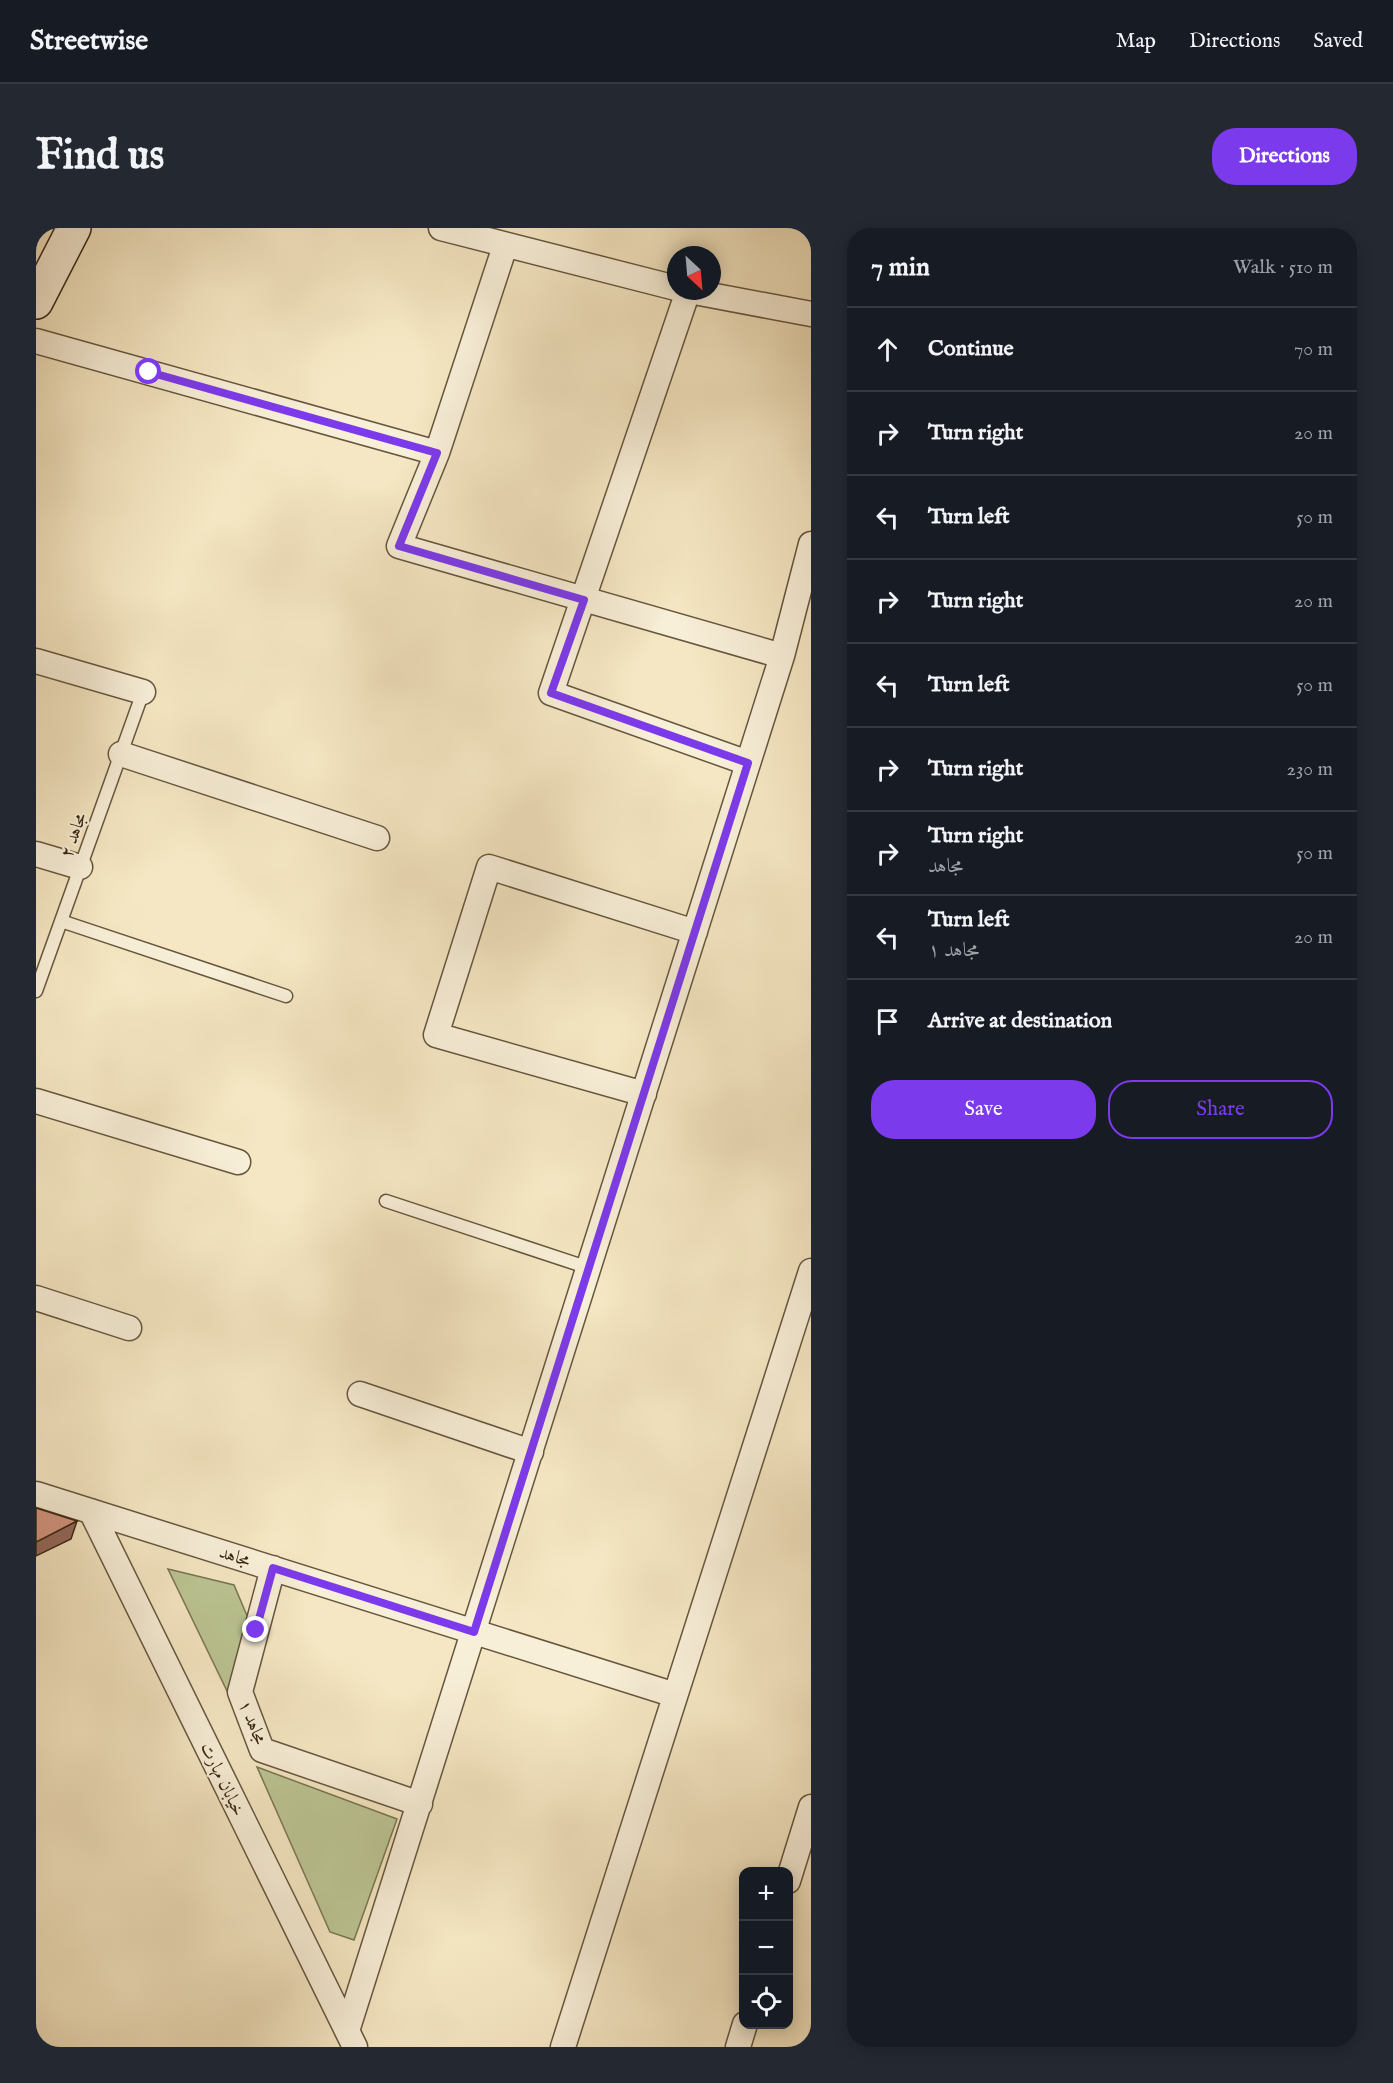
<!DOCTYPE html>
<meta charset="utf-8">
<style>
body{margin:0;font-family:"IM FELL English",Amiri,serif;background:#242831;color:#f1f3f6}
.controls{position:absolute;right:18px;bottom:18px;display:grid;overflow:hidden;border-radius:12px;box-shadow:0 3px 15px #0003}
.controls button{width:54px;height:54px;display:grid;place-items:center;padding:0;border:0;border-bottom:2px solid #363941;background:#171b24;color:#f1f3f6;font:30px sans-serif}
.compass{position:absolute;left:631px;top:18px;width:54px;height:54px;border-radius:50%;background:#171b24;box-shadow:0 3px 15px #0003;rotate:154deg}
.stop{position:absolute;width:18px;height:18px;margin:-14px;border:4px solid #7c3aed;border-radius:50%;background:#fff}
.stop.end{background:#7c3aed;border-color:#fff;box-shadow:0 2px 6px #0008}
.list{margin:0;padding:0;list-style:none}
h2{display:flex;justify-content:space-between;align-items:center;height:78px;margin:0;padding:0 24px;font-size:26px}
h2 small{font-size:20px;font-weight:400;color:#9ea1a6}
.list li{display:grid;grid-template-columns:39px 1fr auto;gap:18px;align-items:center;box-sizing:border-box;height:84px;padding:0 24px;border-top:2px solid #363941}
.list b{display:block;font-size:22px;white-space:nowrap}
.list p{margin:0;font-size:20px;white-space:nowrap;color:#9ea1a6}
.list em{font-size:20px;font-style:normal;color:#9ea1a6}
.actions{display:flex;gap:12px;padding:18px 24px}
.actions a{flex:1;padding:14px 0;border:2px solid #7c3aed;border-radius:24px;text-align:center;font-size:21px;color:#7c3aed}
.actions .main{background:#7c3aed;color:#fff}
.icon{flex:none;width:33px;height:33px;fill:none;stroke:currentColor;stroke-width:2;stroke-linecap:round;stroke-linejoin:round}
.map{position:relative;flex:none;width:775px;height:1819px;overflow:hidden;border-radius:24px}
header{display:flex;align-items:center;gap:36px;box-sizing:border-box;height:84px;padding:0 30px;background:#171b24;border-bottom:2px solid #363941}
header strong{font-size:28px}
nav{display:flex;gap:33px;margin-inline-start:auto;font-size:21px}
.intro{display:flex;align-items:center;justify-content:space-between;box-sizing:border-box;height:144px;padding:0 36px}
h1{margin:0;font-size:42px}
.button{padding:15px 27px;border-radius:24px;background:#7c3aed;color:#fff;font-size:21px;font-weight:700}
main{display:flex;gap:36px;padding:0 36px}
aside{flex:1;background:#171b24;border-radius:24px;box-shadow:0 3px 15px #0003}
.map>svg:first-child{display:block}
</style>
<header>
<strong>Streetwise</strong>
<nav><a>Map</a><a>Directions</a><a>Saved</a></nav>
</header>
<div class="intro"><h1>Find us</h1><a class="button">Directions</a></div>
<main>
<div class="map">
<svg width="775" height="1819" viewBox="0 0 775 1819">
<rect width="100%" height="100%" fill="#f5e7c3"/>
<filter id="stains"><feTurbulence type="fractalNoise" baseFrequency=".00333" numOctaves="4"/><feColorMatrix values="0 0 0 0 .2 0 0 0 0 .09 0 0 0 0 .02 0 0 0 .5 -.17"/></filter>
<radialGradient id="worn" r=".72"><stop offset=".6" stop-color="#630" stop-opacity="0"/><stop offset="1" stop-color="#630" stop-opacity=".3"/></radialGradient>
<path fill="#bcc594" stroke="#797652" stroke-width="1.5" d="M132,1341L198,1357L212,1390L193,1467Z
M221,1539L361,1591L318,1712L294,1704Z"/>
<g fill="none" stroke-linecap="round" stroke-linejoin="round">
<g stroke="#66563e" stroke-width="15">
<path id="lane" d="M25,693L250,768
M0,763L107,464
M350,973L553,1040"/>
</g>
<g stroke="#66563e" stroke-width="27">
<path id="street" d="M405,0L640,60
M652,63L515,465L712,535
M653,63L775,86
M0,113L401,225L469,18
M401,225L363,318L746,428
M0,433L107,464
M85,526L341,610
M0,626L44,639
M608,866L400,807L453,639L659,704
M0,873L202,934
M0,1070L93,1100
M324,1166L495,1224
M0,1266L639,1467
M55,1283L319,1819
M237,1340L204,1464L226,1522L384,1576
M752,1653L775,1579
M311,1803L746,428L775,316
M527,1819L775,1043
M702,1819L709,1796"/>
</g>
<g stroke="#362611" stroke-width="36">
<path id="secondary" d="M0,74L38,0"/>
</g>
<use href="#lane" stroke="#f8efd8" stroke-width="12"/>
<use href="#street" stroke="#f8efd8" stroke-width="24"/>
<use href="#secondary" stroke="#f8efd8" stroke-width="33"/>
</g>
<path fill="#94685b" stroke="#362611" stroke-width="1.5" d="M41,1293L35,1311L0,1328V1314Z"/>
<path fill="#d39582" stroke="#362611" stroke-width="1.5" d="M0,1280L41,1293L0,1314Z"/>
<g fill="none" stroke-linecap="round" stroke-linejoin="round">
<path stroke="#7c3aed" stroke-width="8" d="M113,144L401,225L363,318L548,372L515,465L712,535L438,1404L237,1340L220,1402"/>
</g>
<g text-anchor="middle" stroke-width="4.5" stroke-linejoin="round" paint-order="stroke">
<g font-size="18" fill="#362611" stroke="#f8efd8">
<text transform="translate(37 607) rotate(-70)" y="6">مجاهد ۲</text>
<text transform="translate(199 1328) rotate(18)" y="6">مجاهد</text>
<text transform="translate(217 1494) rotate(68)" y="6">مجاهد ۱</text>
<text transform="translate(187 1551) rotate(64)" y="6">خیابان مهارت</text>
</g>
</g>
<rect width="100%" height="100%" filter="url(#stains)"/>
<rect width="100%" height="100%" fill="url(#worn)"/>
</svg>
<div class="controls">
<button>+</button>
<button>−</button>
<button><svg class="icon" aria-label="locate" viewBox="0 0 24 24"><circle cx="12" cy="12" r="6"/><path d="M12 2v4M12 18v4M2 12h4M18 12h4"/></svg></button>
</div>
<svg class="compass" viewBox="-18 -18 36 36"><path d="M0-13l5 13h-10z" fill="#e53935"/><path d="M0 13l5-13h-10z" fill="#9ea1a6"/></svg>
<div class="stop" style="left:113px;top:144px"></div>
<div class="stop end" style="left:220px;top:1402px"></div>
</div>
<aside>
<h2>7 min<small>Walk · 510 m</small></h2>
<ul class="list">
<li><svg class="icon" aria-label="ahead" viewBox="0 0 24 24"><path d="M12 20V5M6 11l6-6 6 6"/></svg><div><b>Continue</b></div><em>70 m</em></li>
<li><svg class="icon" aria-label="right" viewBox="0 0 24 24"><path d="M7 20v-9h11M14 6l5 5-5 5"/></svg><div><b>Turn right</b></div><em>20 m</em></li>
<li><svg class="icon" aria-label="left" viewBox="0 0 24 24"><path d="M17 20v-9H6M10 6l-5 5 5 5"/></svg><div><b>Turn left</b></div><em>50 m</em></li>
<li><svg class="icon" aria-label="right" viewBox="0 0 24 24"><path d="M7 20v-9h11M14 6l5 5-5 5"/></svg><div><b>Turn right</b></div><em>20 m</em></li>
<li><svg class="icon" aria-label="left" viewBox="0 0 24 24"><path d="M17 20v-9H6M10 6l-5 5 5 5"/></svg><div><b>Turn left</b></div><em>50 m</em></li>
<li><svg class="icon" aria-label="right" viewBox="0 0 24 24"><path d="M7 20v-9h11M14 6l5 5-5 5"/></svg><div><b>Turn right</b></div><em>230 m</em></li>
<li><svg class="icon" aria-label="right" viewBox="0 0 24 24"><path d="M7 20v-9h11M14 6l5 5-5 5"/></svg><div><b>Turn right</b><p>مجاهد</p></div><em>50 m</em></li>
<li><svg class="icon" aria-label="left" viewBox="0 0 24 24"><path d="M17 20v-9H6M10 6l-5 5 5 5"/></svg><div><b>Turn left</b><p>مجاهد ۱</p></div><em>20 m</em></li>
<li><svg class="icon" aria-label="arrive" viewBox="0 0 24 24"><path d="M6 21V4h12l-3 4 3 4H6"/></svg><div><b>Arrive at destination</b></div></li>
</ul>
<div class="actions"><a class="main">Save</a><a>Share</a></div>
</aside>
</main>
